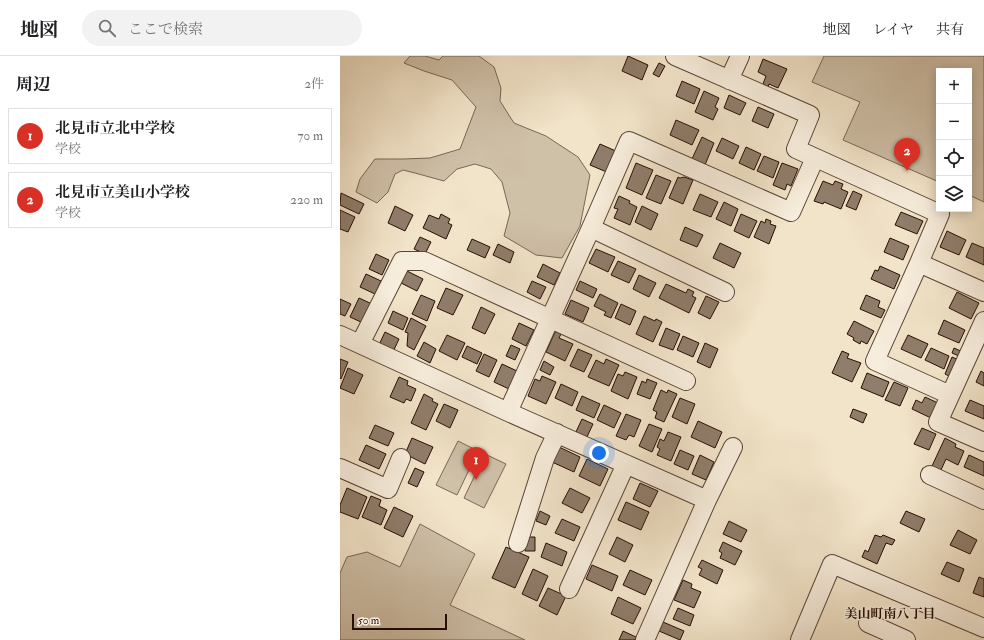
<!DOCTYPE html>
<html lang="ja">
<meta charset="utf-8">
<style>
body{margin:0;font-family:"IM FELL Double Pica","Noto Serif JP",serif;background:#f2f2f2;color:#202124}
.controls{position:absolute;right:12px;top:12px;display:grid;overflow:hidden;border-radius:0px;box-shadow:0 2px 10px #0003}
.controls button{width:36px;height:36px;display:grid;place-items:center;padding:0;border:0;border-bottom:1px solid #e0e0e0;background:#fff;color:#202124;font:20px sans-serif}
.scale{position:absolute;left:12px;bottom:10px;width:95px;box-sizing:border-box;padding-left:4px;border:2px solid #260e05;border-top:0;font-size:11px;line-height:14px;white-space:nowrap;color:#260e05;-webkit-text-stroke:3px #f7eddc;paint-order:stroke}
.you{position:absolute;left:259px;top:397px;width:14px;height:14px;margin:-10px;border:3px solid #fff;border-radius:50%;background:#1a73e8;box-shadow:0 0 0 6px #1a73e833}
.badge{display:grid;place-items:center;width:26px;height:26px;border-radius:50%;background:#d93025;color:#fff;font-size:13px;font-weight:700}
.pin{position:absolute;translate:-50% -33px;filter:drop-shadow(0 1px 2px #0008)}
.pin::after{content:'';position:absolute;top:21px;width:14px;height:12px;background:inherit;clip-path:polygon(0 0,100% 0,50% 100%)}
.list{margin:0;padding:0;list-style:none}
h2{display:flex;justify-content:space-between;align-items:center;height:52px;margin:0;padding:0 16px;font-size:17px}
h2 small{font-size:13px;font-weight:400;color:#757577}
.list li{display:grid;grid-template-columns:26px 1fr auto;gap:12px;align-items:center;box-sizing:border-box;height:56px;margin:0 8px 8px;padding:0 8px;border:1px solid #e0e0e0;border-radius:0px}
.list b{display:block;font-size:15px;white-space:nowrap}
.list p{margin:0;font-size:13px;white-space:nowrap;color:#757577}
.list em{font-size:13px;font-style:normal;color:#757577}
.icon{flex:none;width:22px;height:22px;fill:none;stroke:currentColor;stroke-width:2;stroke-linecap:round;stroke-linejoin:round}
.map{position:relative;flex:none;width:644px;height:584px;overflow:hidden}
header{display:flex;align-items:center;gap:24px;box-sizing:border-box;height:56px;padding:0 20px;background:#fff;border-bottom:1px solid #e0e0e0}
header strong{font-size:19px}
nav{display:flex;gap:22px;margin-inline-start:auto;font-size:14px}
.search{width:280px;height:36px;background:#f2f2f2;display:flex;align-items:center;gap:10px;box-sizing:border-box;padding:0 14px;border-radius:22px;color:#757577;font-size:15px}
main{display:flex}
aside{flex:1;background:#fff}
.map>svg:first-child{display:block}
</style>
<header>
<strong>地図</strong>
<div class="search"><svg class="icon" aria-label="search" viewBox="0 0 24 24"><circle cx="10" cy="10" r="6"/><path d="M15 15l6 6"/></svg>ここで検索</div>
<nav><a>地図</a><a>レイヤ</a><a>共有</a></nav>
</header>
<main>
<aside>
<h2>周辺<small>2件</small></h2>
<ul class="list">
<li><span class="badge">1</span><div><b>北見市立北中学校</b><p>学校</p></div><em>70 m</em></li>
<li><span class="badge">2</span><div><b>北見市立美山小学校</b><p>学校</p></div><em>220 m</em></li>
</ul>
</aside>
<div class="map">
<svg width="644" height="584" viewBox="0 0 644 584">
<rect width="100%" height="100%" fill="#f2e4c9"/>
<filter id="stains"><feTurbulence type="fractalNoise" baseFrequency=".005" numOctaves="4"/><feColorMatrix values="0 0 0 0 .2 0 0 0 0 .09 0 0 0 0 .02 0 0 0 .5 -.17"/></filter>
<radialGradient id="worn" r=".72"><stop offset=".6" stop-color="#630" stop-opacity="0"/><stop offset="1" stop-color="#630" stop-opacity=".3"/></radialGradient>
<path fill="#cfc0a8" stroke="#7a6756" d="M70,0H85L99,4L103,0H139L154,11L161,32L160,45L174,67L206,80L238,101L250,119L240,170L222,202L196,199L164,180L170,157L162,126L151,113L135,108L117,113L104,125L75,117L63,114L55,118L48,136L37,147L16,136L20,123L35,103H63L90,102L120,93L136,51L112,24L84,15L64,7Z
M484,0H644V146L629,139V15H599V126L503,84L520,46L472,26Z
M118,385L138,395L117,439L96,429Z
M145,398L166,408L144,452L124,442Z
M80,468L135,498L110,549L185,584H0V517L7,501L27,496L60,511Z"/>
<path fill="#907d6b" stroke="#260e05" d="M288,0L308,9L302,24L282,15Z
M423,3L447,13L438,32L429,28L428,31L423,28L426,20L418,16Z
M319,7L325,10L319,21L313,18Z
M342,25L360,33L354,48L336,40Z
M364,35L379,42L375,51L378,53L373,64L355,56Z
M389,39L406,47L400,59L384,52Z
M418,51L434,58L428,72L412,65Z
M336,64L359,74L352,89L330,79Z
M362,81L374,87L365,109L352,103Z
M382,82L399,90L393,103L376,95Z
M260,88L278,96L269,117L250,109Z
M406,91L421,98L414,114L399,107Z
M424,100L439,106L433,122L417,115Z
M296,107L313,114L302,139L286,132Z
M442,107L458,113L451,130L447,128L445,134L433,129Z
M316,119L331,125L321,148L306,142Z
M338,121L340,122L344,121L353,124L343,148L329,142Z
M483,125L493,129L495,125L503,128L501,133L508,136L501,153L484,146L483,148L474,145Z
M513,135L522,139L516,154L506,150Z
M1,137L24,148L19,158L0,149Z
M360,138L378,146L371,161L353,154Z
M279,140L290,145L289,147L297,151L290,169L274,162L278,153L274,152Z
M384,146L398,153L391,170L376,163Z
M55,150L73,159L65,175L48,167Z
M302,150L318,158L311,174L295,166Z
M0,154L15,161L8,176L0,173Z
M561,156L583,165L577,178L555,169Z
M101,158L110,163L108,167L112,169L106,183L83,172L89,159L99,163Z
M401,158L417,165L409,182L394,175Z
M426,163L431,165L430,168L436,170L429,188L414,181L421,165L425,167Z
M345,171L363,179L357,191L340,184Z
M607,175L626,184L619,199L600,191Z
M80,181L91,186L85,198L74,193Z
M550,182L569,190L563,204L544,196Z
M132,183L150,191L145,202L127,194Z
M380,187L401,197L394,212L373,202Z
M632,187L644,192V209L626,201Z
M158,188L174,196L170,207L153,199Z
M256,193L275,201L268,216L249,207Z
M36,198L49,204L42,219L29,213Z
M278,205L296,213L289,227L271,219Z
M203,208L220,217L214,229L197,221Z
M540,210L560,219L554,233L531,223L535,214L538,215Z
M67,215L83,223L77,235L61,227Z
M26,218L41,225L35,238L20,231Z
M299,219L316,227L309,241L293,233Z
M192,225L206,231L200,243L187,236Z
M240,225L257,233L253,242L236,234Z
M326,228L346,237L348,233L354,236L352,240L356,242L349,257L319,242Z
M106,232L123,239L113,259L97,252Z
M617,236L639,247L631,263L609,252Z
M260,238L278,247L271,262L264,259L266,256L254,250Z
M81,239L95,245L87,265L72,258Z
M526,239L540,245L538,251L545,254L541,262L520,253Z
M366,240L379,246L370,263L358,257Z
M19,242L32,248L23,267L10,261Z
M0,243L11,248L5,260L0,258Z
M231,244L249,252L243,266L225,258Z
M281,248L296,255L290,269L275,262Z
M141,251L155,258L145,278L132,272Z
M53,255L68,262L63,274L48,267Z
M304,260L315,265L316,263L322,266L313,286L296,278Z
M71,262L86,270L74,294L67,290L68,277L65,276Z
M604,264L625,274L619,287L598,278Z
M514,265L534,275L527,288L521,285L520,288L513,284L514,282L507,278Z
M179,267L194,274L186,290L172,283Z
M326,272L340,278L333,294L319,289Z
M216,274L222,276L219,282L233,288L225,305L206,296Z
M45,276L59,283L52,298L38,291Z
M107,279L125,287L117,304L99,295Z
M568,279L588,288L581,302L561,293Z
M343,280L359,287L353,301L337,294Z
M84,286L96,293L90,307L77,300Z
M365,287L378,293L370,312L357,306Z
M171,289L180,293L175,304L166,300Z
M127,290L142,297L137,308L122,301Z
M591,292L609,300L604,313L585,304Z
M614,292L623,296L621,301L612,297Z
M238,293L252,299L244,316L230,310Z
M502,295L509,298L507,302L521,307L512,326L492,317Z
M144,298L157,304L149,321L136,315Z
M612,301L619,304L611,321L605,318Z
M0,303L8,306L1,323L0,322Z
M266,303L279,309L269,330L248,321L256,304L264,308Z
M204,305L214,311L210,319L200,314Z
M162,308L177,315L169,333L154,326Z
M8,312L23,319L14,338L0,332Z
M641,315L644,317V330L636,326Z
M285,316L297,321L288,343L271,335L278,318L283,320Z
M527,317L549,326L543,341L521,332Z
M202,320L216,326L206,348L188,340L195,323L200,325Z
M59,321L68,325L67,329L76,333L71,345L66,343L64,347L50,341Z
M307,323L317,327L310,343L297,338L302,325L306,327Z
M554,326L568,332L560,350L545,344Z
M221,328L238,336L232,350L215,342Z
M321,334L327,337L328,334L337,338L324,366L315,362L317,356L313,354Z
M84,338L93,343L92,345L98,348L86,374L71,367Z
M242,340L260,348L254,362L236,354Z
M585,341L598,347L591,362L572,353L576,344L582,347Z
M340,342L355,348L347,368L332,361Z
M630,344L644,350V363L625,355Z
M104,348L118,354L110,372L96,365Z
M264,349L281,357L274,372L257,364Z
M513,353L527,358L523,367L510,361Z
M286,358L301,364L294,381L289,379L286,384L276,380Z
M242,363L253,368L246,383L235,378Z
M358,365L382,376L375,392L351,381Z
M309,368L322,373L312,396L299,390Z
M35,369L54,377L48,390L29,382Z
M582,372L596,378L589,394L574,388Z
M328,376L341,381L331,405L317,399L320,393L317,391L320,383L324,385Z
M72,382L93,391L85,408L65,398Z
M605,382L616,388L615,391L624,395L618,409L606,403L601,414L592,410Z
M26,389L46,398L39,413L19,404Z
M219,391L240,401L234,416L212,406Z
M340,394L354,400L348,414L334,408Z
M360,399L374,406L366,424L352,418Z
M629,399L644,406V420L624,411Z
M247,403L268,413L260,430L239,420Z
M75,412L84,416L77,431L68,427Z
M300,427L318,435L310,451L293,443Z
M7,432L27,441L18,463L0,456V449Z
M230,432L250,442L242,457L222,447Z
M31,440L41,444L39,450L47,454L41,469L22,461Z
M286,446L309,456L301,474L278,464Z
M54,451L73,460L63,481L44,472Z
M200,455L210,460L206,469L196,465Z
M566,455L585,463L579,476L560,467Z
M222,463L240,471L234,485L215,477Z
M389,465L407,474L401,486L383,478Z
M618,474L637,484L630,498L610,489Z
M535,479L541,481L543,479L555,484L552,489L546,487L537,508L522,501L525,494L528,496Z
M185,481H195V495H185Z
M277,481L293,489L285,506L269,498Z
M383,486L402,495L395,509L380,502L382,497L379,495Z
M206,487L227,496L222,510L201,501Z
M166,491L189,501L175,532L152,522Z
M362,504L383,514L377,528L359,519L362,513L358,511Z
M607,506L624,513L619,526L601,518Z
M252,509L278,520L272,535L246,523Z
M193,513L208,520L197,545L182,538Z
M290,514L312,524L305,539L283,529Z
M639,521L644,523V541L633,537Z
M343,524L352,528L351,532L361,536L354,552L334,544Z
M208,532L226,540L217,559L199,550Z
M278,541L301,552L293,568L271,558Z
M338,552L354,559L350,570L333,563Z
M323,566L344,575L340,584L319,575Z
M283,575L296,581L295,584H279Z"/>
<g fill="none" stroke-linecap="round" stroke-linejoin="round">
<g stroke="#594436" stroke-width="20">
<path id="minor" d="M335,0L470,59L456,93L600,158L579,207L535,305L610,339
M389,24L400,0
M251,172L385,236
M579,207L644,236
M644,265L598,366L644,386
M0,279L168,356L367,444
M20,288L62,205H84L346,325
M168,356L251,172L289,85L451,156L475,102
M0,412L48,433L61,402
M590,419L644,444
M178,487L205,402L217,377
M229,533L286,408
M528,567L566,584
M305,584L367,444L393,391
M460,584L492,508L644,572"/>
</g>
<use href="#minor" stroke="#f7eddc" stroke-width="18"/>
</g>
<g text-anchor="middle" stroke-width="3" stroke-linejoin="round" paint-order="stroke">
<g font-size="13" font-weight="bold" fill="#260e05" stroke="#f7eddc">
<text x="550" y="562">美山町南八丁目</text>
</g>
</g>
<rect width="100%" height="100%" filter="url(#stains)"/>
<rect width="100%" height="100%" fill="url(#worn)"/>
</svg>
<div class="controls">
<button>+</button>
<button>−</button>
<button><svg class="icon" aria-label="locate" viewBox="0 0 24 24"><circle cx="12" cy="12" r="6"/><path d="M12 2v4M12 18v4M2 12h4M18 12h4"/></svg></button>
<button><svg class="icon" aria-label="layers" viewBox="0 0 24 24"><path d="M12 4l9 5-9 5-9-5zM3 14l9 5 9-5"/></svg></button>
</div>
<div class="scale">50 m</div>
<div class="you"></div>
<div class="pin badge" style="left:136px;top:424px">1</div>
<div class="pin badge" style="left:567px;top:115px">2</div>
</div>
</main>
